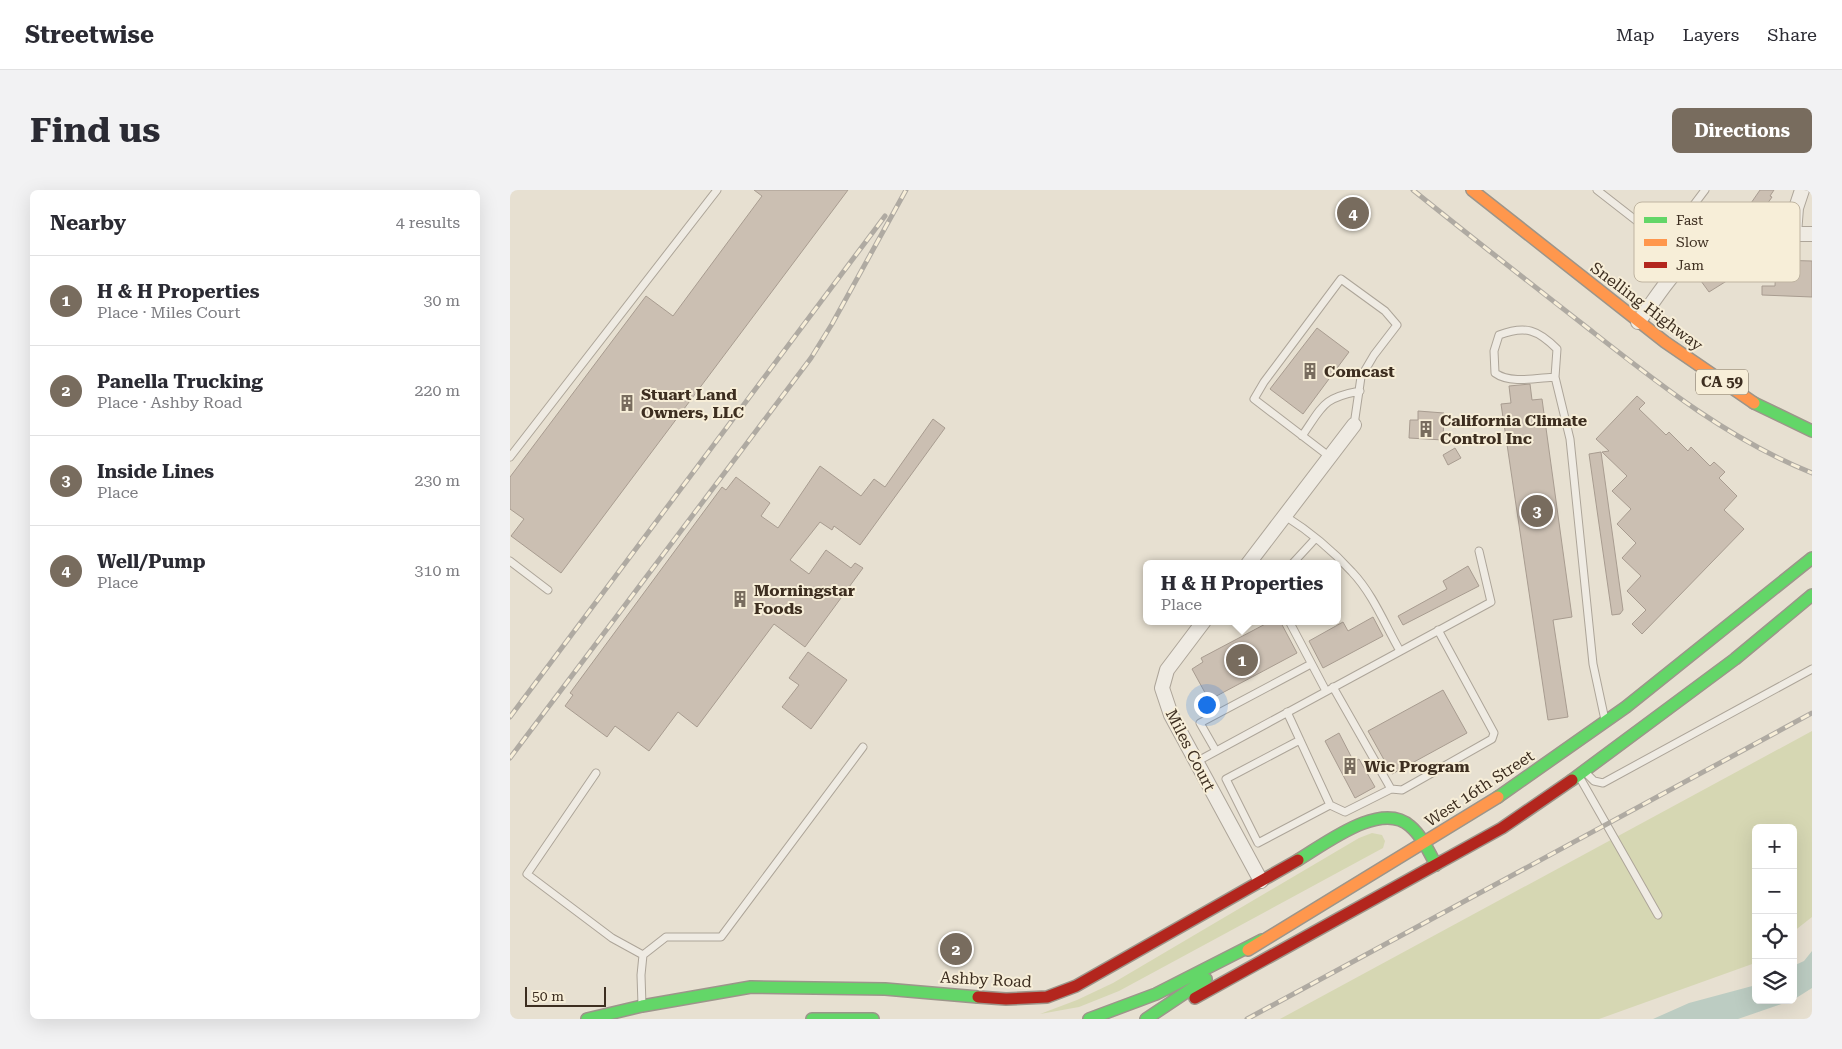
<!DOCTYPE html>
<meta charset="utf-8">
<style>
body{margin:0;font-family:"Roboto Serif",serif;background:#f2f2f3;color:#2b2b33}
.controls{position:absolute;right:15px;bottom:15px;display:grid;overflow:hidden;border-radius:8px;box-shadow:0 5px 20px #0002}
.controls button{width:45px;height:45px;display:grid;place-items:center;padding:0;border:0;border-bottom:1px solid #e1e1e2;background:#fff;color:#2b2b33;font:25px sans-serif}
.scale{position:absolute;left:15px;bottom:12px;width:81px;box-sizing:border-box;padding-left:5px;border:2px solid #3d2e20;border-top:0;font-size:14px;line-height:18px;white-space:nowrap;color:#3d2e20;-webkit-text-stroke:4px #f7eed8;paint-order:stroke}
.you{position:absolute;left:696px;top:514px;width:18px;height:18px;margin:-12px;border:4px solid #fff;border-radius:50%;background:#1a73e8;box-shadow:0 0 0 8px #1a73e833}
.badge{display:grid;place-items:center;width:32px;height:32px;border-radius:50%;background:#786c5e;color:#fff;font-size:16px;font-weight:700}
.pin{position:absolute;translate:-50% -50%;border:2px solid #fff;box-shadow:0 1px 5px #0006}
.popup{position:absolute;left:633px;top:370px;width:198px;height:65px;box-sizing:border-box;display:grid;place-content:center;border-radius:8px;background:#fff;filter:drop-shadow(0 1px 4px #0005);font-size:16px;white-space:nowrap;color:#7c7c81}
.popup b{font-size:19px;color:#2b2b33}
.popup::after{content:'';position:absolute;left:50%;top:100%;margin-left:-10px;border:10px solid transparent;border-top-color:#fff}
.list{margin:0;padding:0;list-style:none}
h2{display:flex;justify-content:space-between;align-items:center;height:65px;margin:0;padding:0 20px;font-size:21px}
h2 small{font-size:16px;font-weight:400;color:#7c7c81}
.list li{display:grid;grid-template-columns:32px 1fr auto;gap:15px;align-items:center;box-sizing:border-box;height:90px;padding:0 20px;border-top:1px solid #e1e1e2}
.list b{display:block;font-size:19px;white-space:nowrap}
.list p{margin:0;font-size:16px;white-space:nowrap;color:#7c7c81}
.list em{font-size:16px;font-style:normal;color:#7c7c81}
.icon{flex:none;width:28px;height:28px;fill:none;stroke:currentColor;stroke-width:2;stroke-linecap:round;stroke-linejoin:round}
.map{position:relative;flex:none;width:1302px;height:829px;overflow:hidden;border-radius:8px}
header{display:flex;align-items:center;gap:30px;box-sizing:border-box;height:70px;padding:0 25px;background:#fff;border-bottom:1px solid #e1e1e2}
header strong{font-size:24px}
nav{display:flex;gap:28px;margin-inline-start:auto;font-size:18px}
.intro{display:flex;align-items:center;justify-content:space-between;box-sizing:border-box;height:120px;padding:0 30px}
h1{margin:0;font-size:35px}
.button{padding:12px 22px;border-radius:8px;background:#786c5e;color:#fff;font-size:18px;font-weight:700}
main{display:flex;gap:30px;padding:0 30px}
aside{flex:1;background:#fff;border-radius:8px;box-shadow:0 5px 20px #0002}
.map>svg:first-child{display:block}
</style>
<header>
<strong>Streetwise</strong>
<nav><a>Map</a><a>Layers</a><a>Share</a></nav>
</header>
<div class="intro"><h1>Find us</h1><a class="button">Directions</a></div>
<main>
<aside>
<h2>Nearby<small>4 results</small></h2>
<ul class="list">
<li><span class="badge">1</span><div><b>H &amp; H Properties</b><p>Place · Miles Court</p></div><em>30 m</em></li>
<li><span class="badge">2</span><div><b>Panella Trucking</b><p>Place · Ashby Road</p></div><em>220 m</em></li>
<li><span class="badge">3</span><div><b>Inside Lines</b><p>Place</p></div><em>230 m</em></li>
<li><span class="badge">4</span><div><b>Well/Pump</b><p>Place</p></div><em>310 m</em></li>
</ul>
</aside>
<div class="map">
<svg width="1302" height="829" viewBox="0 0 1302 829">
<rect width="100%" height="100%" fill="#e7e0d1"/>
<path fill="#d6d7b3" d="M1302,541V727L1283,742V638H1246L1245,773L1089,829H770Z
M862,643L872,645L875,651L873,658L609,801L569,817L530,824L567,810L603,793L849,648Z"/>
<path fill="#bcccc2" d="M1302,761V798L1283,810V776L1294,771Z
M1246,795V810H1283L1228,829H1143L1179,813Z"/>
<path fill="#cbbfb2" stroke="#a89c90" d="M244,0H338L51,383L1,346L14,329L0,319V287L136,106L163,126L252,6Z
M1250,0H1264L1260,6L1262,7L1253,20L1251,19L1248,23L1239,16Z
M843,15L851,21L843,32L835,26Z
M1266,70L1302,71V107L1252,105V96H1265Z
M1223,72L1231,82L1199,102L1191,91Z
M807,138L839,162L793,224L760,199Z
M1020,194L1022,210L1032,209L1062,427L1043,430L1058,527L1038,530L991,214L1001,213L999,196Z
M1127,206L1135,213L1129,219L1156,245L1159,242L1178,261L1181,257L1200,276L1204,272L1215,282L1209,288L1227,306L1214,320L1234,339L1132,444L1122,434L1136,420L1117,401L1131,386L1112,368L1126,353L1107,334L1121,319L1102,301L1117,286L1092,262L1099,261L1086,249Z
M908,221L934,223L933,250L899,248L900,230H908Z
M423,229L435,238L350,355L324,336L322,340L310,332L280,370L299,384L316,360L341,378L345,373L353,378L295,457L264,434L187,537L168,522L139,561L105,536L97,547L55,516L63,505L60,503L212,297L216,300L226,287L260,313L251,326L268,338L310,276L351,306L364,289L375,297Z
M945,258L951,268L938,275L933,265Z
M1091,262L1113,420L1110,424L1102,425L1079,264Z
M958,376L969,396L893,435L888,426L937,399L933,391Z
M863,427L873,446L813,478L799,451L833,432L838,441Z
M761,431H770L787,463L699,510L682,479L693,472L691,468Z
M298,462L337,490L301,539L272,517L289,495L279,488Z
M933,500L957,543L882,584L858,541Z
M829,543L844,572L849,569L865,597L845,608L815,551Z
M449,750L456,763L444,769L437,756Z"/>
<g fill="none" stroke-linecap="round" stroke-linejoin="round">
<g stroke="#ada599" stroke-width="9">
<path id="lane" d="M1087,0L1155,53L1195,0
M1045,187C1027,188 1000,194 985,183L984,161L989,145C1016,135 1028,140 1047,159L1045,187L1060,249L1083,474L1095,530
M792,246C813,216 812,208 850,201
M0,267L207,0
M820,267L744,209L754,192L831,89L875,121L887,135L864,165L851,187L844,235
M775,326C799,341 823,361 842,382C863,404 875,435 890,461
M0,371L38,400
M782,374L805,349
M779,431L816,501
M823,497L881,599L892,600L982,549L984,543L928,440
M777,522L820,615L748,653L716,589L790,550
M706,561L690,533L801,474
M686,572L981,412L969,361
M86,583L17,684L102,748L133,765
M1077,584L1084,591L1093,593L1302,479
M1070,588L1148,725
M820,615L835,622L881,599
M132,815L131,785L133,765L156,747H211L353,557"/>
</g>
<g stroke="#ada599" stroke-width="16">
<path id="street" d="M1284,44L1286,18L1292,0
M1128,132C1140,117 1150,100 1163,85C1201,41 1249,43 1302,44
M738,374L844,235
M694,431L657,480L652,498L661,525L751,691"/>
</g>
<g stroke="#9c958a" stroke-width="14">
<path id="fast" d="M1244,213L1302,241
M1062,590L1225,469L1302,405
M988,607L1116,517L1302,368
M788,670C815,654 871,610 900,636C912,646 919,662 926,675
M77,829L132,816L241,797L375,799L468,807
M302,829H363
M579,829L646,804L752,750
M636,829L696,789"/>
</g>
<g stroke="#9c958a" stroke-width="14">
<path id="slow" d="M962,0L1155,152L1244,213
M738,760L988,607"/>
</g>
<g stroke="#9c958a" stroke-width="14">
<path id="jam" d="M468,807L496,809L537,807L566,796L788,670
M685,808L992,638L1062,590"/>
</g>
<use href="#lane" stroke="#efebe3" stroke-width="7"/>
<use href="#street" stroke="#efebe3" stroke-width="14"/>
<use href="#fast" stroke="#63d668" stroke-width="11"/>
<use href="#slow" stroke="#ff974d" stroke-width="11"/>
<use href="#jam" stroke="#b3261e" stroke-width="11"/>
<g stroke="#afaaa2" stroke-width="5">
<path id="rail" d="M903,0C961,47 1020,93 1079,139C1149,194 1218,249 1302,283
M0,527L375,26
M0,568L301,168L322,134L396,0
M737,829L1302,523"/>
</g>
<use href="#rail" stroke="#f7eed8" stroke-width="3" stroke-dasharray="9" stroke-linecap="butt"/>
</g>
<defs>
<g id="building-bare" transform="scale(1.35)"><path d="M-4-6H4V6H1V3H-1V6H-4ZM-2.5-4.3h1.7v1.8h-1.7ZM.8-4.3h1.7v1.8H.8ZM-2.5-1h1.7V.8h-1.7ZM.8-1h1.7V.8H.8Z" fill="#786c5e" stroke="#f7eed8" stroke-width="2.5" paint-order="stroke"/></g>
</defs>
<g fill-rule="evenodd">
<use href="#building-bare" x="800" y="181"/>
<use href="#building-bare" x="117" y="213"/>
<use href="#building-bare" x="916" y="239"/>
<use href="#building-bare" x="230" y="409"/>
<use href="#building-bare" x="840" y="576"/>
</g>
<g text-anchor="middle" stroke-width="4" stroke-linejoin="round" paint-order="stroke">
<rect fill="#f7eed8" stroke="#756857" stroke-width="1" x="1186" y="179.5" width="52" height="25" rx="4"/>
<g font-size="15" font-weight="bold" fill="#3d2e20">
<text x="1212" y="197">CA 59</text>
</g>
<g font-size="16" fill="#3d2e20" stroke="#f7eed8">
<text transform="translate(1137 116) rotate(37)" y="6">Snelling Highway</text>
<text transform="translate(681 560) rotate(63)" y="6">Miles Court</text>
<text transform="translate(969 598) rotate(-33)" y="6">West 16th Street</text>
<text transform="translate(476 789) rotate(3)" y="6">Ashby Road</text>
</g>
<g font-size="16" font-weight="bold" fill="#3d2e20" stroke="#f7eed8" text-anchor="start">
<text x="814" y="187">Comcast</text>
<text x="131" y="210">Stuart Land<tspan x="131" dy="18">Owners, LLC</tspan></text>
<text x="930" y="236">California Climate<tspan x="930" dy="18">Control Inc</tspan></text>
<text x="244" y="406">Morningstar<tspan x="244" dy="18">Foods</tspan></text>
<text x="854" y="582">Wic Program</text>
</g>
</g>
<rect x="1124" y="12" width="166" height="80" rx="8" fill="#f7eed8" stroke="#bfb4a1" stroke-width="1"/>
<rect x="1134" y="27" width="23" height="6" fill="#63d668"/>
<rect x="1134" y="49" width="23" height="7" fill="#ff974d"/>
<rect x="1134" y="72" width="23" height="6" fill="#b3261e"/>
<g font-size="14" fill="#3d2e20">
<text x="1166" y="35">Fast</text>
<text x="1166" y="57">Slow</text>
<text x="1166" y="80">Jam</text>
</g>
</svg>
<div class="controls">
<button>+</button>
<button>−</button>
<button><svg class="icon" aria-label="locate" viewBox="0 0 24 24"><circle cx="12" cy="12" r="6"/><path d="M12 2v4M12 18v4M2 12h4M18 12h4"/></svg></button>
<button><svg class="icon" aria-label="layers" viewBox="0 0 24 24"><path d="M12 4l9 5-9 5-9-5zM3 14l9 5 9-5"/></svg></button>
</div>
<div class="scale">50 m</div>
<div class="you"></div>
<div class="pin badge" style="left:732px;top:470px">1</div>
<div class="popup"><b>H &amp; H Properties</b>Place</div>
<div class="pin badge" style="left:446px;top:759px">2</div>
<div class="pin badge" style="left:1027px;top:321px">3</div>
<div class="pin badge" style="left:843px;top:23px">4</div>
</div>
</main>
